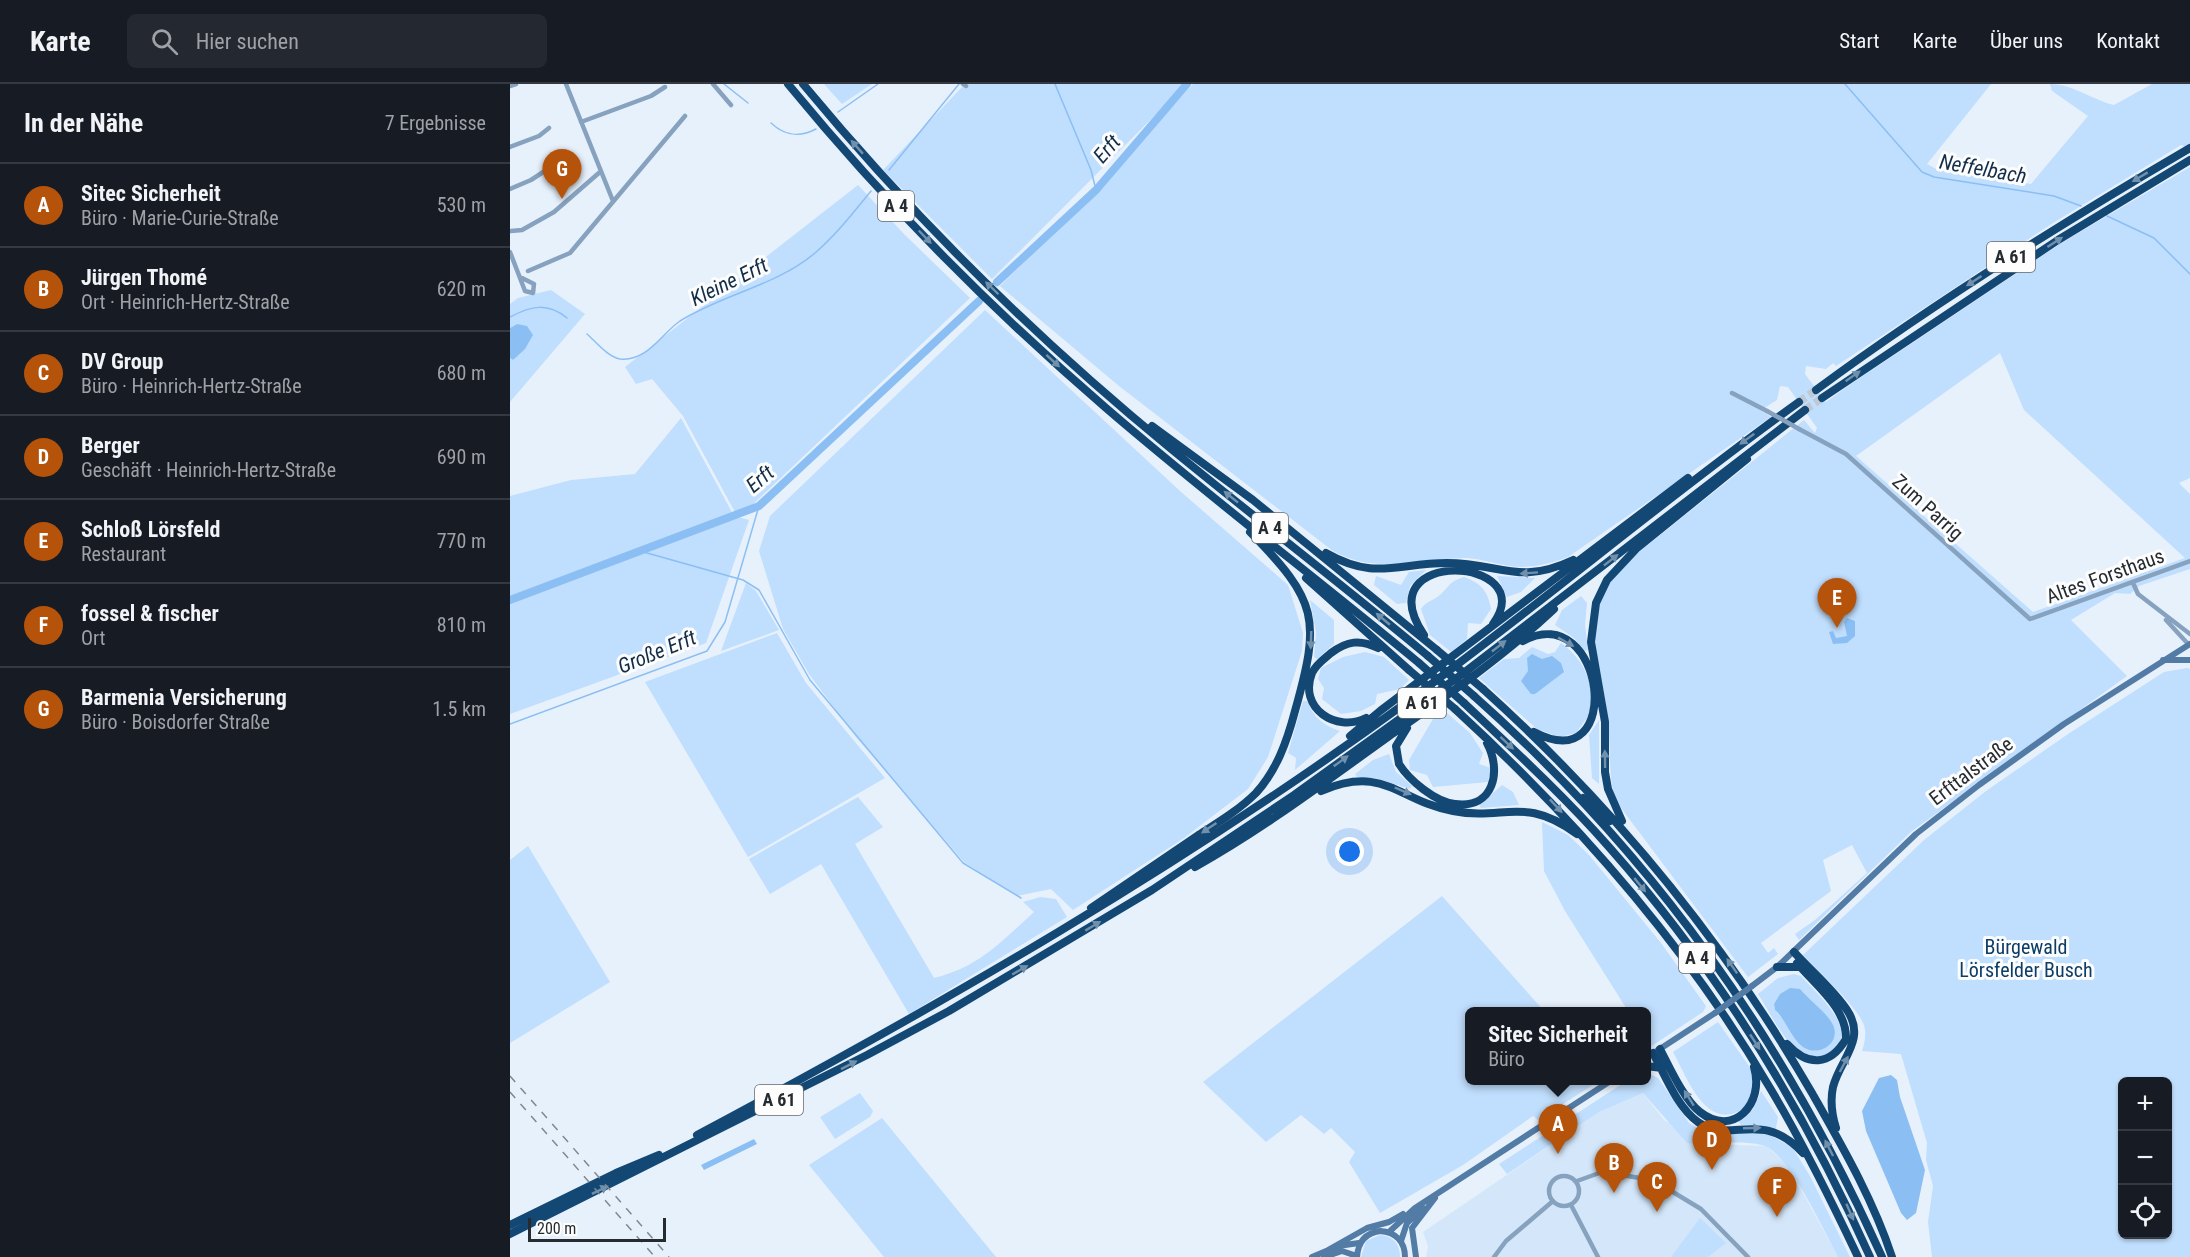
<!DOCTYPE html>
<html lang="de">
<meta charset="utf-8">
<style>
body{margin:0;font-family:"Roboto Condensed",sans-serif;background:#242831;color:#f1f3f6}
.controls{position:absolute;right:18px;bottom:18px;display:grid;overflow:hidden;border-radius:9px;box-shadow:0 2px 4px #0004}
.controls button{width:54px;height:54px;display:grid;place-items:center;padding:0;border:0;border-bottom:2px solid #363941;background:#171b24;color:#f1f3f6;font:30px sans-serif}
.scale{position:absolute;left:18px;bottom:15px;width:138px;box-sizing:border-box;padding-left:6px;border:3px solid #262b30;border-top:0;font-size:16px;line-height:21px;white-space:nowrap;color:#262b30;-webkit-text-stroke:4px #fdfdfd;paint-order:stroke}
.you{position:absolute;left:840px;top:768px;width:21px;height:21px;margin:-15px;border:4px solid #fff;border-radius:50%;background:#1a73e8;box-shadow:0 0 0 9px #1a73e833}
.badge{display:grid;place-items:center;width:39px;height:39px;border-radius:50%;background:#b45309;color:#fff;font-size:20px;font-weight:700}
.pin{position:absolute;translate:-50% -50px;filter:drop-shadow(0 2px 3px #0008)}
.pin::after{content:'';position:absolute;top:32px;width:21px;height:18px;background:inherit;clip-path:polygon(0 0,100% 0,50% 100%)}
.popup{position:absolute;left:955px;top:923px;width:186px;height:78px;box-sizing:border-box;display:grid;place-content:center;border-radius:9px;background:#171b24;filter:drop-shadow(0 2px 4px #0005);font-size:20px;white-space:nowrap;color:#9ea1a6}
.popup b{font-size:22px;color:#f1f3f6}
.popup::after{content:'';position:absolute;left:50%;top:100%;margin-left:-12px;border:12px solid transparent;border-top-color:#171b24}
.list{margin:0;padding:0;list-style:none}
h2{display:flex;justify-content:space-between;align-items:center;height:78px;margin:0;padding:0 24px;font-size:26px}
h2 small{font-size:20px;font-weight:400;color:#9ea1a6}
.list li{display:grid;grid-template-columns:39px 1fr auto;gap:18px;align-items:center;box-sizing:border-box;height:84px;padding:0 24px;border-top:2px solid #363941}
.list b{display:block;font-size:22px;white-space:nowrap}
.list p{margin:0;font-size:20px;white-space:nowrap;color:#9ea1a6}
.list em{font-size:20px;font-style:normal;color:#9ea1a6}
.icon{flex:none;width:33px;height:33px;fill:none;stroke:currentColor;stroke-width:2;stroke-linecap:round;stroke-linejoin:round}
.map{position:relative;flex:none;width:1680px;height:1173px;overflow:hidden}
header{display:flex;align-items:center;gap:36px;box-sizing:border-box;height:84px;padding:0 30px;background:#171b24;border-bottom:2px solid #363941}
header strong{font-size:28px}
nav{display:flex;gap:33px;margin-inline-start:auto;font-size:21px}
.search{width:420px;height:54px;background:#242831;display:flex;align-items:center;gap:15px;box-sizing:border-box;padding:0 21px;border-radius:9px;color:#9ea1a6;font-size:22px}
main{display:flex}
aside{flex:1;background:#171b24}
.map>svg:first-child{display:block}
</style>
<header>
<strong>Karte</strong>
<div class="search"><svg class="icon" aria-label="search" viewBox="0 0 24 24"><circle cx="10" cy="10" r="6"/><path d="M15 15l6 6"/></svg>Hier suchen</div>
<nav><a>Start</a><a>Karte</a><a>Über uns</a><a>Kontakt</a></nav>
</header>
<main>
<aside>
<h2>In der Nähe<small>7 Ergebnisse</small></h2>
<ul class="list">
<li><span class="badge">A</span><div><b>Sitec Sicherheit</b><p>Büro · Marie-Curie-Straße</p></div><em>530 m</em></li>
<li><span class="badge">B</span><div><b>Jürgen Thomé</b><p>Ort · Heinrich-Hertz-Straße</p></div><em>620 m</em></li>
<li><span class="badge">C</span><div><b>DV Group</b><p>Büro · Heinrich-Hertz-Straße</p></div><em>680 m</em></li>
<li><span class="badge">D</span><div><b>Berger</b><p>Geschäft · Heinrich-Hertz-Straße</p></div><em>690 m</em></li>
<li><span class="badge">E</span><div><b>Schloß Lörsfeld</b><p>Restaurant</p></div><em>770 m</em></li>
<li><span class="badge">F</span><div><b>fossel &amp; fischer</b><p>Ort</p></div><em>810 m</em></li>
<li><span class="badge">G</span><div><b>Barmenia Versicherung</b><p>Büro · Boisdorfer Straße</p></div><em>1.5 km</em></li>
</ul>
</aside>
<div class="map">
<svg width="1680" height="1173" viewBox="0 0 1680 1173">
<rect width="100%" height="100%" fill="#e7f1fc"/>
<path fill="#d4e7fa" d="M1133,1009L1154,1036L1200,1060L1256,1062L1273,1077L1286,1096L1328,1173H916L918,1162L913,1148L1089,1028Z"/>
<path fill="#c0defd" fill-rule="evenodd" d="M314,0H362L332,20Z
M455,0H676L482,195L373,86Z
M683,0H1481L1417,80L1428,86L1521,100L1578,32L1542,7L1540,0C1562,0 1583,16 1604,21L1642,0H1680V65L1671,61L1543,139L1326,282L1323,279L1316,285L1296,282L1295,290L1325,330L1316,318L1338,302L1553,158L1680,83V394L1669,399L1680,410V485L1629,502L1620,510L1605,509L1561,536L1617,592L1402,747L1289,856L1285,850L1305,836L1357,789L1342,761L1313,776L1321,807L1251,859L1258,869L1264,864L1268,870L1238,893L1105,716C1098,690 1101,664 1098,638C1094,586 1070,549 1099,499C1104,489 1116,480 1124,472L1294,336L1305,349L1307,344L1278,303L1270,302L1267,316L1251,326L1261,333L1058,473C1039,480 1020,485 1000,482C985,480 969,474 954,474C907,475 867,491 823,467L609,302L490,202L586,106ZM1490,269L1514,326L1675,474L1523,528L1346,372Z
M348,101L393,149L460,214L239,424L226,430L173,332L142,295L126,300L115,283Z
M41,206L75,230L0,318V274L3,276L20,246L7,240L0,244V220L8,214Z
M475,226L670,407L778,501L793,549L792,567L758,673L738,705L674,754L563,826L541,805L507,812L454,778L345,652L299,590L273,545L249,467L260,432Z
M171,334L224,432L239,436L196,559L0,630V412L61,396L125,390Z
M916,486L900,502L896,519L887,520L864,501L866,492L891,501L899,488Z
M987,492L1025,494L1011,508L997,513Z
M954,493C971,499 978,507 981,525L971,540L958,539L957,555L941,568L920,551L911,525C916,517 923,517 930,511C941,501 938,498 954,493Z
M236,499L246,507L269,546L211,567Z
M1071,512L1077,519L1075,541L1078,566L1075,567L1064,554L1045,541L1052,526Z
M800,516L824,536V560L807,575L804,573L806,549Z
M267,549L296,599L375,694L238,773L135,598Z
M1051,559C1076,578 1080,594 1084,624L1066,649L1049,653L1027,645L969,594L994,575L1009,574L1022,563L1038,570L1045,568Z
M855,568L874,573L899,596L890,605L867,610L865,620L851,627L831,630L812,615L814,604L808,595L811,584L833,573Z
M1677,584L1680,585V1173H1422L1418,1138L1423,1102L1416,1076L1417,1059L1391,970L1352,967C1355,958 1357,947 1353,939C1347,923 1307,886 1293,871L1414,756L1476,707L1561,648L1654,588ZM1612,998H1658V1150H1612Z
M793,617H797C804,634 813,641 830,647L785,686L786,674L778,669Z
M930,623L960,649L973,669L969,680L981,684L978,698L923,703L917,691L900,686L899,676Z
M1089,636V700L1082,694L1079,651Z
M879,670L886,688L902,702L900,705L869,695L847,693L845,690L863,676Z
M992,701L1003,708L1009,721L971,724L969,721Z
M348,713L373,743L345,760L424,894C469,883 491,858 524,828L513,818L530,813L546,815L557,833L399,930L311,780L260,810L239,775Z
M1032,738L1058,751L1079,771L1151,859L1196,922L1193,928L1137,965L1136,928L1118,927L1055,827L1034,787Z
M18,762L100,898L0,959V776Z
M932,812L1034,927L960,928V996L1089,997L1028,1036L1023,1032L953,1081L870,1129L839,1078L845,1068L821,1044L814,1050L791,1031L756,1058L693,998Z
M1284,890L1291,892C1306,909 1355,950 1318,970C1310,974 1300,973 1292,969C1272,957 1260,928 1248,910L1268,894ZM1270,910L1310,928L1322,939L1282,947L1265,926L1264,920Z
M1208,938L1241,985L1244,1000L1236,1023C1197,1051 1178,995 1163,968Z
M1140,990L1148,994L1179,1039L1193,1048L1256,1049L1282,1063L1300,1092L1340,1173H1328C1315,1149 1279,1071 1255,1062C1237,1056 1198,1060 1177,1059L1133,1009L1089,1028L997,1090L989,1080L1115,998L1136,996L1137,991Z
M1251,1007L1268,1033L1266,1044L1231,1041L1228,1037C1242,1031 1246,1021 1251,1007Z
M350,1009L363,1027L360,1033L325,1055L310,1033Z
M372,1034L486,1173H374L299,1081Z
M1190,1134L1216,1159L1198,1173H1161Z
M870,1151C883,1152 890,1160 890,1173H851L856,1157Z"/>
<path fill="#8bbff4" d="M7,240L17,242L23,251L15,265L3,276L0,274V244Z
M1337,534L1345,537V552L1337,559L1323,560L1319,548L1323,547L1326,554L1337,552L1334,538Z
M1022,570L1032,575L1042,572L1051,579L1054,588L1025,610H1021L1011,597L1018,587L1017,574Z
M1280,904L1290,905C1299,916 1315,927 1322,939C1333,958 1309,974 1293,963C1281,954 1276,936 1265,926L1264,920L1270,910Z
M1381,991L1387,996L1390,1013L1415,1086L1406,1129L1397,1136L1391,1129L1356,1047L1352,1027L1369,994Z
M244,1055L247,1060L194,1086L191,1081Z"/>
<g fill="none" stroke-linecap="round" stroke-linejoin="round">
<path stroke="#8bbff4" stroke-width="1.5" d="M214,0L238,19
M545,0L581,86L586,106
M1335,0L1412,88L1424,93L1544,112L1571,122
M328,28L368,0
M261,39C275,52 289,54 306,45
M379,86L449,0
M1597,132L1644,154L1680,190
M0,233C21,222 37,218 57,234
M77,250C86,258 98,273 110,275C137,278 151,250 170,237C213,210 266,202 305,169C326,151 343,129 361,107
M130,467L233,496L249,506L300,596L453,779L511,814
M0,640L197,567L215,538L249,422"/>
<path stroke="#8bbff4" stroke-width="8" d="M487,198L586,106L677,0
M0,516L249,422L469,217"/>
<path stroke="#c0c9d3" stroke-width="8" stroke-dasharray="8 4" stroke-linecap="butt" d="M1289,318L1306,306
M1295,326L1312,314"/>
<path stroke="#86a2be" stroke-width="4.5" d="M56,0L103,117
M203,0L221,21
M453,0L456,2
M0,2L6,0
M71,38L141,12L155,3
M0,63L29,52L39,44
M0,105L21,96L50,77
M1,147L12,146L44,128L90,88
M0,168L15,207L23,209L24,200L12,194
M18,187L60,169L175,32
M1222,309L1257,327
M1289,345L1336,370L1520,535L1680,477
M1623,499L1628,510L1680,550
M1656,536L1679,561
M1039 1107a15 15 0 1 1 30 0a15 15 0 1 1-30 0Z
M1067,1097L1092,1088L1143,1096L1191,1125L1238,1173
M1061,1121L1088,1173
M984,1173L996,1157L1043,1117"/>
<path stroke="#527ba5" stroke-width="6" d="M1653,576H1680
M1242,902L1267,883L1406,750L1469,701L1554,640L1680,560
M1136,974L1205,929
M879,1148L905,1124L1102,996
M891,1157L897,1139L913,1124
M818,1166L857,1144L879,1138L893,1130
M802,1173L828,1162L849,1159
M814,1173L832,1167L847,1172
M847,1173C848,1158 855,1149 870,1147C886,1148 895,1158 895,1173
M906,1173L902,1144L925,1114"/>
<path stroke="#144874" stroke-width="8" d="M278,0C374,117 481,225 596,324C698,412 805,493 909,579
M293,0C403,133 527,255 660,364C745,434 833,501 918,572
M1306,306C1425,218 1552,139 1680,64
M1312,314L1548,156L1680,76
M642,342L743,416L927,566
M816,469C865,497 887,479 937,479C990,479 1008,502 1063,476
M796,494L899,586
M914,551C854,462 1033,472 983,540
M1013,557C1095,513 1117,697 1024,648
M973,605C1104,723 1214,857 1302,1009C1332,1062 1363,1115 1382,1173
M964,612C1143,771 1274,955 1372,1173
M954,619C1004,666 1054,712 1099,763C1207,885 1294,1025 1360,1173
M945,625C1067,737 1176,861 1260,1004C1293,1059 1321,1116 1348,1173
M856,634C826,649 788,624 802,589C806,580 814,575 821,569C837,557 850,555 868,564
M897,644L886,662L889,680C899,696 925,718 945,720C984,725 992,687 977,659
M840,652L870,627L1178,394
M811,707C875,680 888,717 943,727C995,737 1014,711 1067,750
M1073,714L1100,737
M1112,737L1098,705L1095,688V638L1081,558L1086,519L1097,496L1126,465L1237,375
M685,783C753,745 815,698 878,653C935,613 993,573 1044,525
M581,824C616,800 652,776 687,752C707,739 729,726 746,709C767,686 777,657 785,627C811,535 808,517 740,448
M1284,868C1301,887 1323,905 1337,926C1357,956 1330,975 1323,1003C1320,1017 1322,1031 1326,1044
M1267,883H1290
M1277,960C1298,983 1320,982 1336,955C1337,924 1305,901 1287,879
M1150,965C1159,982 1174,1016 1190,1028C1223,1054 1255,1020 1244,983
M1143,969C1155,991 1167,1023 1188,1038C1220,1062 1250,1023 1293,1069
M1136,982L1152,984
M187,1051C433,920 671,783 897,618C1030,521 1155,414 1289,318
M0,1141L106,1089L149,1071
M0,1150L357,971L439,927L642,806L784,711L955,588L1295,326"/>
<path stroke="#818890" stroke-width="1.5" stroke-dasharray="8 8" stroke-linecap="butt" d="M0,992L159,1173
M0,1008L145,1173"/>
<path stroke="#86a2be" stroke-width="4.5" d="M1257,327L1289,345"/>
<path stroke="#527ba5" stroke-width="6" d="M1205,929L1242,902"/>
<path stroke="#144874" stroke-width="8" d="M927,566L973,605
M918,572L964,612
M909,579L954,619
M899,586L945,625"/>
</g>
<defs><path id="oneway-solid" d="M-6-.8H1V-3.2L6.5 0L1 3.2V.8H-6Z" transform="scale(1.5)"/></defs>
<g fill="#7190ab">
<use href="#oneway-solid" transform="translate(347 63) rotate(-131)"/>
<use href="#oneway-solid" transform="translate(1630 93) rotate(149)"/>
<use href="#oneway-solid" transform="translate(415 153) rotate(46)"/>
<use href="#oneway-solid" transform="translate(1545 158) rotate(-33)"/>
<use href="#oneway-solid" transform="translate(1464 197) rotate(147)"/>
<use href="#oneway-solid" transform="translate(482 204) rotate(-136)"/>
<use href="#oneway-solid" transform="translate(543 277) rotate(42)"/>
<use href="#oneway-solid" transform="translate(1343 292) rotate(-35)"/>
<use href="#oneway-solid" transform="translate(1237 355) rotate(144)"/>
<use href="#oneway-solid" transform="translate(721 413) rotate(-141)"/>
<use href="#oneway-solid" transform="translate(1101 476) rotate(-38)"/>
<use href="#oneway-solid" transform="translate(1019 489) rotate(176)"/>
<use href="#oneway-solid" transform="translate(873 535) rotate(-140)"/>
<use href="#oneway-solid" transform="translate(801 556) rotate(92)"/>
<use href="#oneway-solid" transform="translate(1056 558) rotate(29)"/>
<use href="#oneway-solid" transform="translate(989 562) rotate(-38)"/>
<use href="#oneway-solid" transform="translate(997 659) rotate(43)"/>
<use href="#oneway-solid" transform="translate(1095 675) rotate(-91)"/>
<use href="#oneway-solid" transform="translate(831 677) rotate(-36)"/>
<use href="#oneway-solid" transform="translate(893 707) rotate(23)"/>
<use href="#oneway-solid" transform="translate(1046 722) rotate(47)"/>
<use href="#oneway-solid" transform="translate(699 744) rotate(146)"/>
<use href="#oneway-solid" transform="translate(1130 801) rotate(51)"/>
<use href="#oneway-solid" transform="translate(583 842) rotate(-31)"/>
<use href="#oneway-solid" transform="translate(1222 882) rotate(-125)"/>
<use href="#oneway-solid" transform="translate(510 886) rotate(-30)"/>
<use href="#oneway-solid" transform="translate(1245 958) rotate(57)"/>
<use href="#oneway-solid" transform="translate(1334 980) rotate(-62)"/>
<use href="#oneway-solid" transform="translate(339 981) rotate(-27)"/>
<use href="#oneway-solid" transform="translate(1179 1014) rotate(-122)"/>
<use href="#oneway-solid" transform="translate(1242 1044) rotate(-2)"/>
<use href="#oneway-solid" transform="translate(1319 1064) rotate(-117)"/>
<use href="#oneway-solid" transform="translate(90 1106) rotate(-26)"/>
<use href="#oneway-solid" transform="translate(1340 1128) rotate(66)"/>
</g>
<g text-anchor="middle" stroke-width="6" stroke-linejoin="round" paint-order="stroke">
<g fill="#fdfdfd" stroke="#666a6e" stroke-width="1.5">
<rect x="368" y="107" width="36" height="30" rx="4.5"/>
<rect x="1477" y="158" width="48" height="30" rx="4.5"/>
<rect x="742" y="429" width="36" height="30" rx="4.5"/>
<rect x="888" y="604" width="48" height="30" rx="4.5"/>
<rect x="1169" y="859" width="36" height="30" rx="4.5"/>
<rect x="245" y="1001" width="48" height="30" rx="4.5"/>
</g>
<g font-size="18" font-weight="bold" fill="#262b30">
<text x="386" y="128">A 4</text>
<text x="1501" y="179">A 61</text>
<text x="760" y="450">A 4</text>
<text x="912" y="625">A 61</text>
<text x="1187" y="880">A 4</text>
<text x="269" y="1022">A 61</text>
</g>
<g font-size="20" fill="#262b30" stroke="#fdfdfd">
<text transform="translate(1418 423) rotate(42)" y="7">Zum Parrig</text>
<text transform="translate(1595 492) rotate(-20)" y="7">Altes Forsthaus</text>
<text transform="translate(1461 687) rotate(-37)" y="7">Erfttalstraße</text>
</g>
<g font-size="20" fill="#0b3d66" stroke="#fdfdfd">
<text x="1516" y="870">Bürgewald<tspan x="1516" dy="23">Lörsfelder Busch</tspan></text>
</g>
<g font-size="21" font-style="italic" fill="#122d47" stroke="#fdfdfd">
<text transform="translate(597 65) rotate(-49)" y="7">Erft</text>
<text transform="translate(1473 85) rotate(10)" y="7">Neffelbach</text>
<text transform="translate(219 198) rotate(-26)" y="7">Kleine Erft</text>
<text transform="translate(250 395) rotate(-40)" y="7">Erft</text>
<text transform="translate(147 568) rotate(-22)" y="7">Große Erft</text>
</g>
</g>
</svg>
<div class="controls">
<button>+</button>
<button>−</button>
<button><svg class="icon" aria-label="locate" viewBox="0 0 24 24"><circle cx="12" cy="12" r="6"/><path d="M12 2v4M12 18v4M2 12h4M18 12h4"/></svg></button>
</div>
<div class="scale">200 m</div>
<div class="you"></div>
<div class="pin badge" style="left:1048px;top:1070px">A</div>
<div class="popup"><b>Sitec Sicherheit</b>Büro</div>
<div class="pin badge" style="left:1104px;top:1109px">B</div>
<div class="pin badge" style="left:1147px;top:1128px">C</div>
<div class="pin badge" style="left:1202px;top:1086px">D</div>
<div class="pin badge" style="left:1327px;top:544px">E</div>
<div class="pin badge" style="left:1267px;top:1133px">F</div>
<div class="pin badge" style="left:52px;top:115px">G</div>
</div>
</main>
